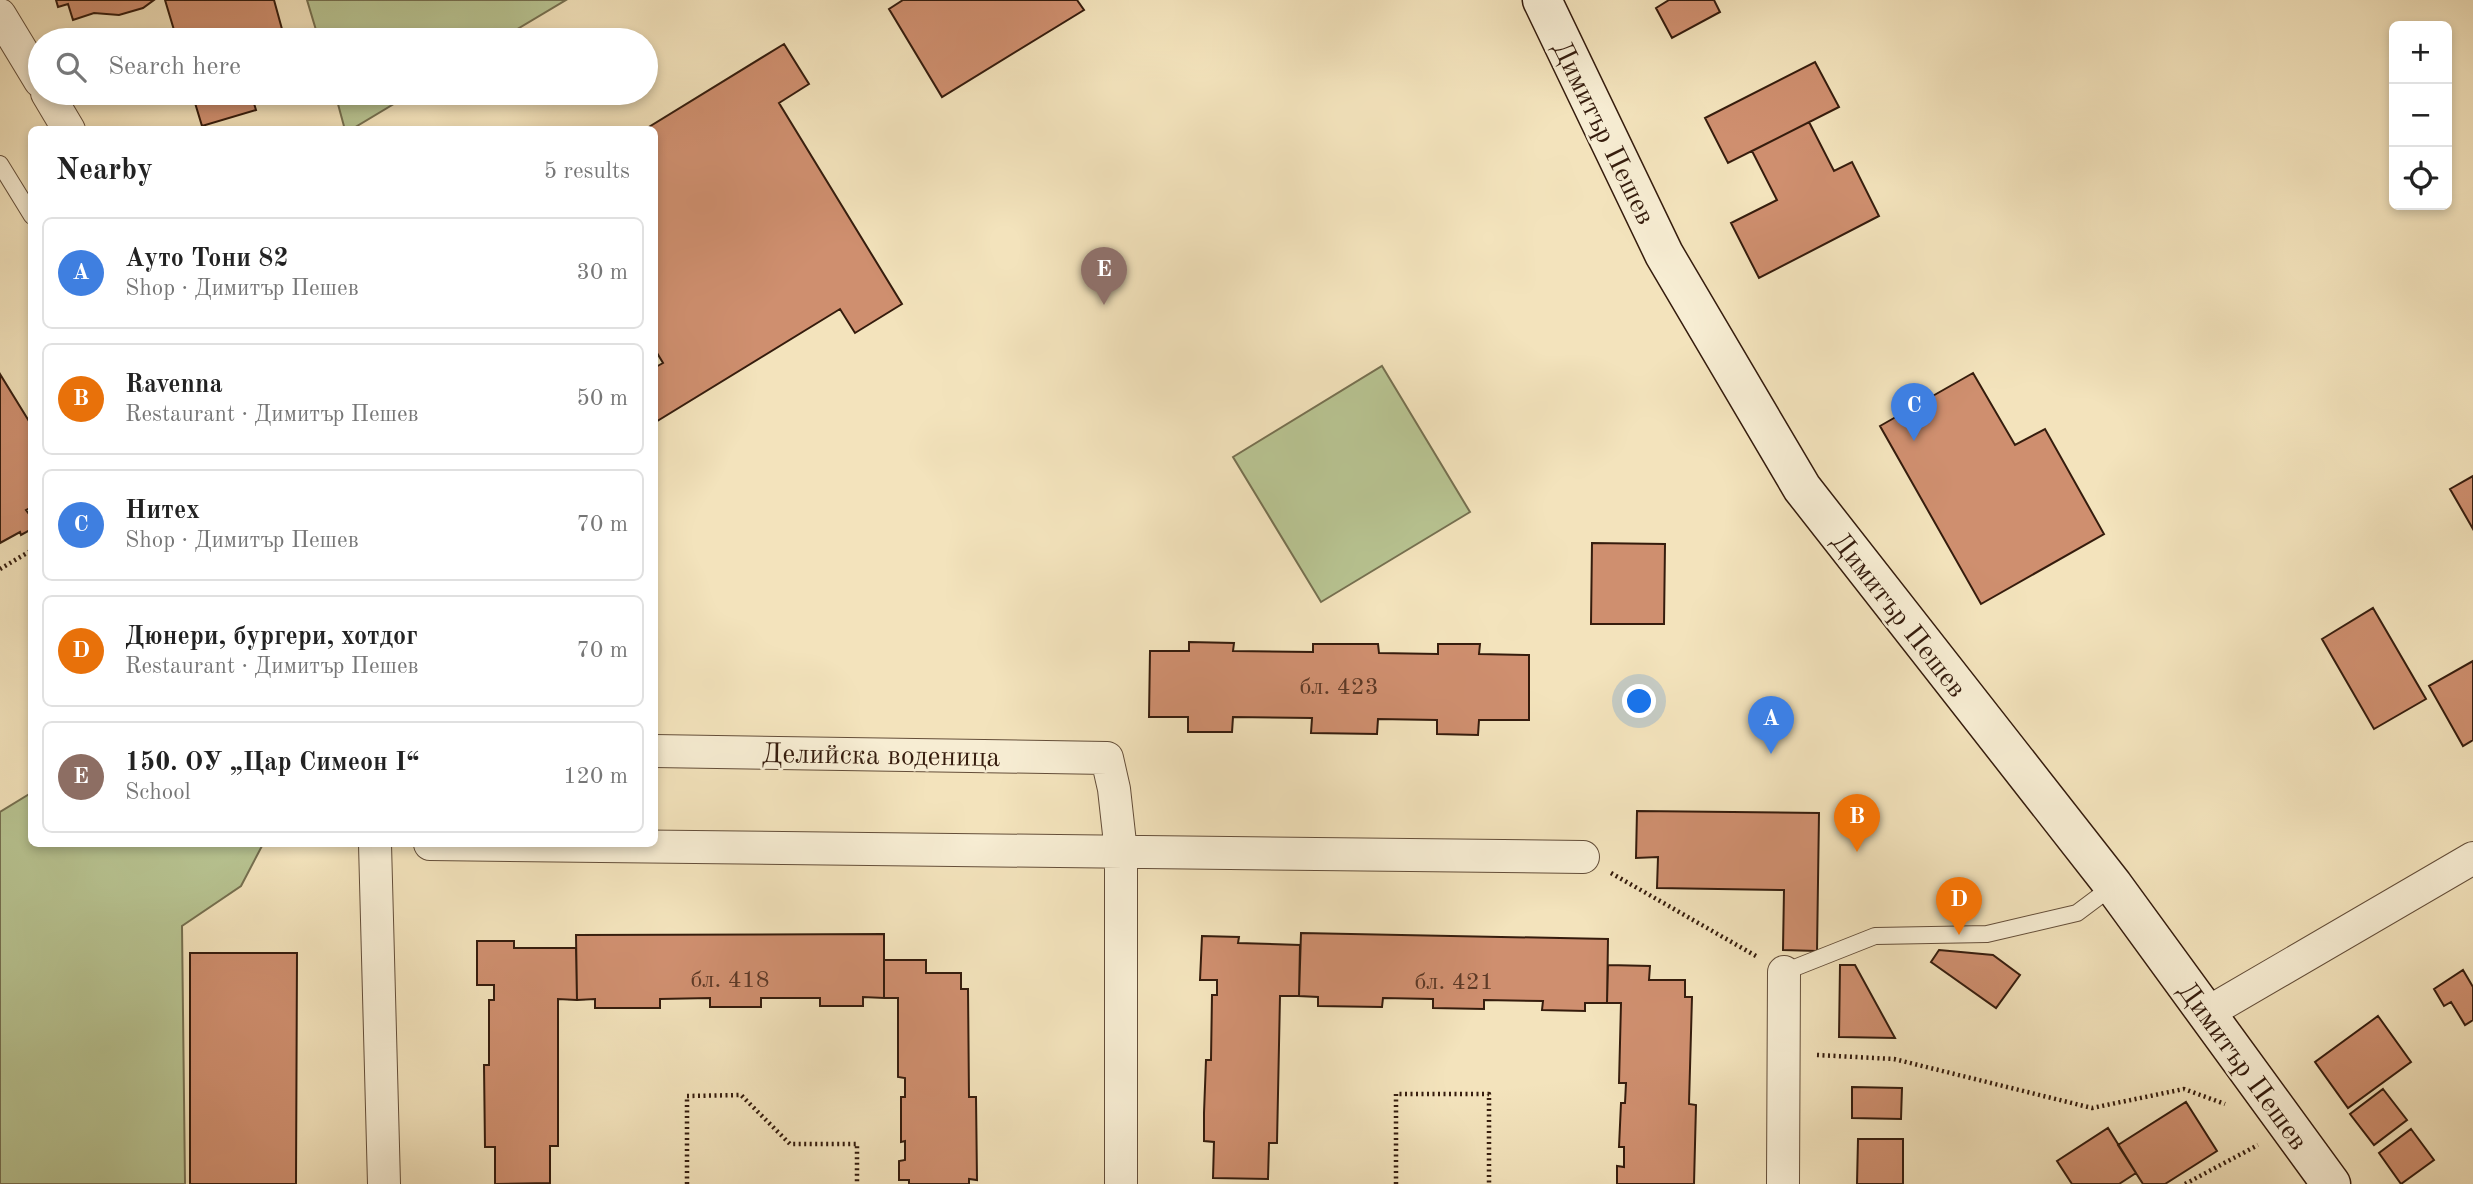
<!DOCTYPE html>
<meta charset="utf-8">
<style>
body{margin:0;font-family:"Old Standard TT",serif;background:#f2f2f2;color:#222}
.controls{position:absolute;right:21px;top:21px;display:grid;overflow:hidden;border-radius:10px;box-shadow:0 4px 10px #0003}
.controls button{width:63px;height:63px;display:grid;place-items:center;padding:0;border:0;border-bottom:2px solid #e0e0e0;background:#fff;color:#222;font:35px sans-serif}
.you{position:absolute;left:1640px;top:702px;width:24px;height:24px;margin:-18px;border:5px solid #fff;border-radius:50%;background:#1a73e8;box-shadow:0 0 0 10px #1a73e833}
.badge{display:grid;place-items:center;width:46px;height:46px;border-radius:50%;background:#0f766e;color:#fff;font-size:23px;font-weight:700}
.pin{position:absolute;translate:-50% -58px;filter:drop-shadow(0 2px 4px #0008)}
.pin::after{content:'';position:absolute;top:37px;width:24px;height:21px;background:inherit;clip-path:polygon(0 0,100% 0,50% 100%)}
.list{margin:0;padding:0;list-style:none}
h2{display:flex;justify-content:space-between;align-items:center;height:91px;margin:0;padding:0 28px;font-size:30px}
h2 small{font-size:23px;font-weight:400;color:#767676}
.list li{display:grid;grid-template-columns:46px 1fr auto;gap:21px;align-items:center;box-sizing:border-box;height:112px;margin:0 14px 14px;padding:0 14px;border:2px solid #e0e0e0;border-radius:10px}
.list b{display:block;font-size:26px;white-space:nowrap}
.list p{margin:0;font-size:23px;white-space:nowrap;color:#767676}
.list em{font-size:23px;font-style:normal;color:#767676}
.icon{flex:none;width:38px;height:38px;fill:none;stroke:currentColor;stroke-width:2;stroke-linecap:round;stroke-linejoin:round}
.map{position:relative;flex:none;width:2473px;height:1184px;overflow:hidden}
.search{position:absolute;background:#fff;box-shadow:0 4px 10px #0003;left:28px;top:28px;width:630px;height:77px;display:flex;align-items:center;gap:18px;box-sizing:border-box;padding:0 24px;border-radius:38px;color:#767676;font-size:26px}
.panel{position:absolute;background:#fff;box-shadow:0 4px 10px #0003;left:28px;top:126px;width:630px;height:721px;border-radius:10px}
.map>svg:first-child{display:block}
</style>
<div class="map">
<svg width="2473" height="1184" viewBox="0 0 2473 1184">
<rect width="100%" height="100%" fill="#f3e3bc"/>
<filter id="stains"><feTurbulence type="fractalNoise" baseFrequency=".00286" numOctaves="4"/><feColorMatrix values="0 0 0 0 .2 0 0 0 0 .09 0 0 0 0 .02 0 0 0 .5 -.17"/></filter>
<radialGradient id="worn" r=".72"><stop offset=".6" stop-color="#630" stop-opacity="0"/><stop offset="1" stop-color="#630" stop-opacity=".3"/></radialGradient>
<path fill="#b8c492" stroke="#767050" stroke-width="2" d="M307,0H566L499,40H319Z
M335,93H412L352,129L345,130Z
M1382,366L1470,512L1321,602L1233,457Z
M31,793L32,844H263L241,886L182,926L185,1184H0V812Z"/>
<path fill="#cf8f6f" stroke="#351c0d" stroke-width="2" d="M56,0H154L143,8L119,15L94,13L73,20L68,4L58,7Z
M165,0H274L285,40H177Z
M903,0H1077L1084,10L942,97L889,9Z
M1669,0H1714L1720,12L1672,38L1656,8Z
M784,44L809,84L779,103L902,304L855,333L840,309L654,423V368L663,363L654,348V130H644Z
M1815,62L1839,107L1728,163L1705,118Z
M192,93H259L252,97L256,110L202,126Z
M1809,122L1834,171L1852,162L1879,216L1759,278L1731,223L1777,200L1752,151Z
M1973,373L2015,445L2045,429L2104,534L1981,604L1880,426Z
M0,374L32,426V507L26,510L32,518V529L21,535L20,532L0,543Z
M2473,476V529L2450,489Z
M1592,543L1665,544L1664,624H1591Z
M2373,608L2426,699L2374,729L2322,639Z
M1189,642L1234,643L1233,651L1313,652V644H1378L1379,653L1438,654V644H1480L1479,654L1529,655V720H1479L1478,735L1437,734V720L1378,719L1377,734L1311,733L1312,718L1233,717L1232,732H1188V717H1149L1150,651H1189Z
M2473,661V740L2463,746L2429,686Z
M1637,811L1819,813L1817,951L1783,950L1784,890L1657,888L1658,857L1636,858Z
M1301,933L1608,939L1607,1003H1585V1011L1542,1010L1543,1001L1484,1000V1009L1433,1008V999L1383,998L1382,1007L1318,1006V997L1299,996Z
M884,934V998L863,997V1006H820V998H761V1007H710V998L660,999V1008H595V999L577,1000L576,935Z
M1202,936L1239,937L1238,943L1300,945L1299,996H1280L1277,1143H1269L1268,1179L1213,1178L1214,1142L1204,1141V1113L1206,1060H1211L1212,995H1217V980H1200Z
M477,941H514V948H576L577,1000L558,999V1146H550V1183L495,1184V1147H485L484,1065H489V1000H494V985H477Z
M1939,950L1993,955L2020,975L1996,1008L1931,962Z
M190,953H297L296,1184H190Z
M884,960H926V973H961V989H968L969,1097H976L977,1180L969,1179V1184H909V1180H899V1161L905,1160V1141L901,1142V1097H905V1078L898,1077V998H884Z
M1608,965L1650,966L1649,980H1685V997H1692L1689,1104L1696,1105L1694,1184H1617V1166L1624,1167V1147H1619L1621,1103H1625L1626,1083H1619L1621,1003H1607Z
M1840,965H1855L1895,1038L1839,1037Z
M2463,970L2473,987V1020L2465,1025L2451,1002L2444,1006L2434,989Z
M2378,1016L2411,1062L2348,1108L2315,1062Z
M1852,1087L1902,1088L1901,1119L1852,1118Z
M2383,1089L2407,1120L2374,1145L2350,1114Z
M2186,1102L2217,1151L2165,1184H2143L2118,1145Z
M2108,1128L2136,1173L2119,1184H2072L2057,1161Z
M2411,1129L2434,1160L2401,1184L2379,1153Z
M1858,1139H1903V1184H1857Z"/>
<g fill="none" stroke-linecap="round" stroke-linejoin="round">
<g stroke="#644e39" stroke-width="18">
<path id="lane" d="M0,164L32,216
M1784,972L1875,936L1987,934L2077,913L2113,886"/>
</g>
<g stroke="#644e39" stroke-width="34">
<path id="street" d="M0,15L40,81
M47,93L69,130
M654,751L1107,758L1114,789L1121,852V1184
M375,844L384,1184
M430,844L1583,857
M2207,1013L2473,858
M1783,1184L1784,972"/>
</g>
<g stroke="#351c0d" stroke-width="41">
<path id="secondary" d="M1542,0L1664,254L1802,488L2113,885L2331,1184"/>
</g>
<path stroke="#351c0d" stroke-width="4.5" stroke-dasharray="2 3.5" stroke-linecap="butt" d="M0,569L32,550
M1611,873L1756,956
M1817,1055L1894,1059L2092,1108L2184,1089L2225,1104
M687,1184V1096L741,1095L790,1144H857V1184
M1396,1184V1094H1489V1184
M2185,1184L2258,1145"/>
<use href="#lane" stroke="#f7edd3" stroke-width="16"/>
<use href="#street" stroke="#f7edd3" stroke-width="32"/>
<use href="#secondary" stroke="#f7edd3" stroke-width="38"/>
</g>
<g text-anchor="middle" stroke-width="5" stroke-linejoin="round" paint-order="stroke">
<g font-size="24" fill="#5c3926">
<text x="1339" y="694">бл. 423</text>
<text x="730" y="987">бл. 418</text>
<text x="1454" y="989">бл. 421</text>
</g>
<g font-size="28" fill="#351c0d" stroke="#f7edd3">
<text transform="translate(1605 132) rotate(64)" y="10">Димитър Пешев</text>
<text transform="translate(1900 614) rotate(52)" y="10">Димитър Пешев</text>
<text transform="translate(881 754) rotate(1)" y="10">Делийска воденица</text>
<text transform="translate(2244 1065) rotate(54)" y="10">Димитър Пешев</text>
</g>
</g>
<rect width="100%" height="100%" filter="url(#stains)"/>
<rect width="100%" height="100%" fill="url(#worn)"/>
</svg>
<div class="controls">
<button>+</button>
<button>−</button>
<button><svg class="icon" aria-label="locate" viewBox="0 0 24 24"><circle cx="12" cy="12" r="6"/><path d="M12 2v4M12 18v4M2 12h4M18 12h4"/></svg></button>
</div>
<div class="you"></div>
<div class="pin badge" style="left:1771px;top:754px;background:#3f7fe0">A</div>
<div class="pin badge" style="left:1857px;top:852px;background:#e8710a">B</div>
<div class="pin badge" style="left:1914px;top:441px;background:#3f7fe0">C</div>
<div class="pin badge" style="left:1959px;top:935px;background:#e8710a">D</div>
<div class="pin badge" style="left:1104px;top:305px;background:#8d6e63">E</div>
<div class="search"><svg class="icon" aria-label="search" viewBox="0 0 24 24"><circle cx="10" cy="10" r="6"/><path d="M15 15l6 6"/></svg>Search here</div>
<section class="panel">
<h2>Nearby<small>5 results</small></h2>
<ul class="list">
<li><span class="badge" style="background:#3f7fe0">A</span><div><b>Ауто Тони 82</b><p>Shop · Димитър Пешев</p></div><em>30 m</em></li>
<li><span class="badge" style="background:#e8710a">B</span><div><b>Ravenna</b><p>Restaurant · Димитър Пешев</p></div><em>50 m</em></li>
<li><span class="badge" style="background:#3f7fe0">C</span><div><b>Нитех</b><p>Shop · Димитър Пешев</p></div><em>70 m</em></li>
<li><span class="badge" style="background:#e8710a">D</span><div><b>Дюнери, бургери, хотдог</b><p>Restaurant · Димитър Пешев</p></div><em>70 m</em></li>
<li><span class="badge" style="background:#8d6e63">E</span><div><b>150. ОУ „Цар Симеон I“</b><p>School</p></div><em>120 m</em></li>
</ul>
</section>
</div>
